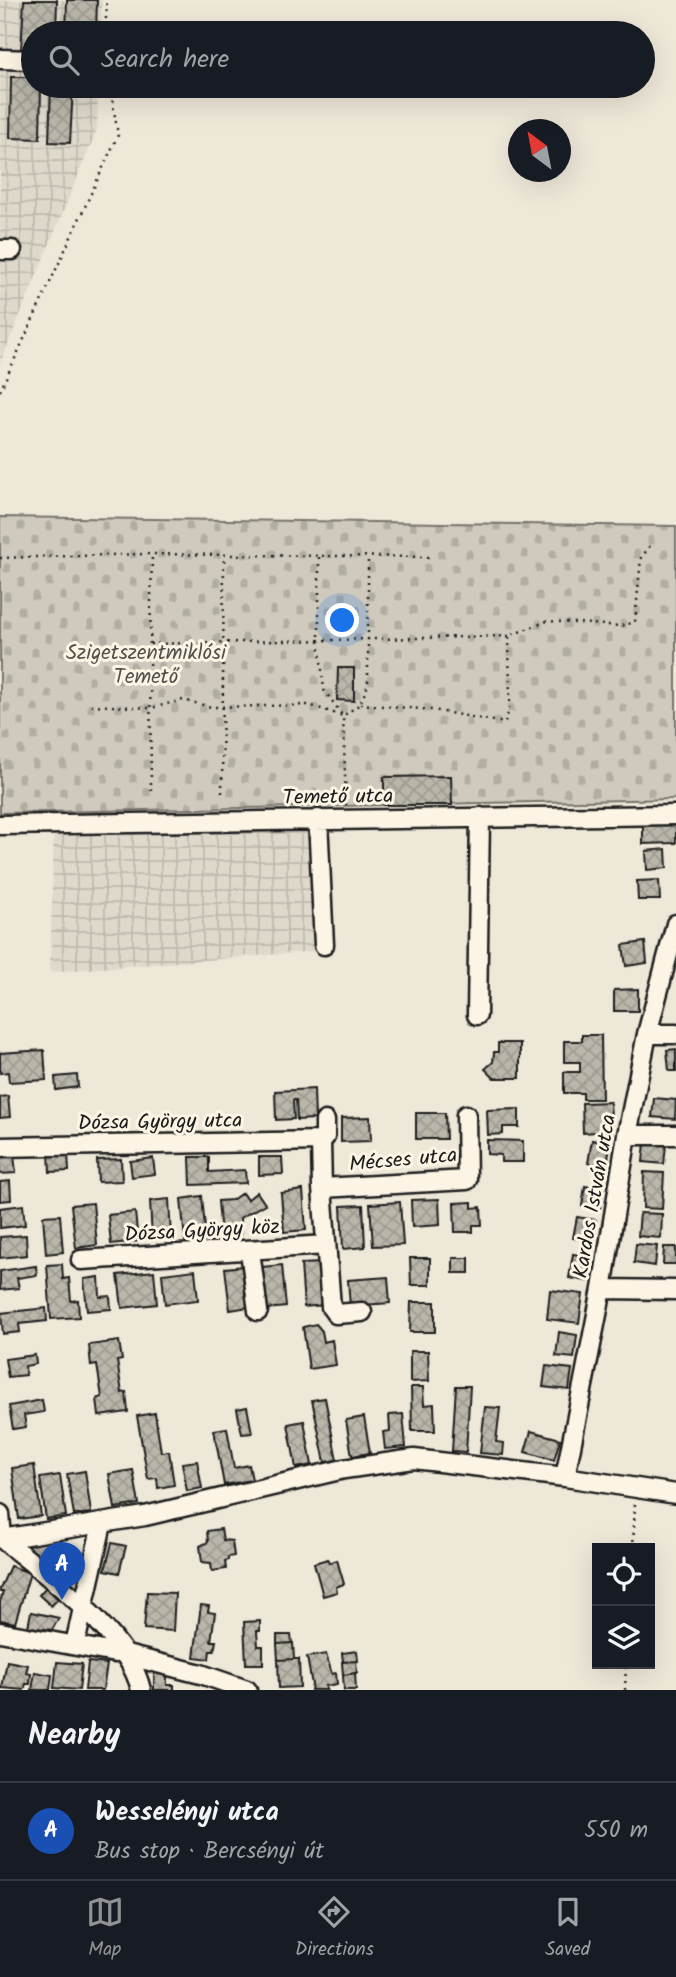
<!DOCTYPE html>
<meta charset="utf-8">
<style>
body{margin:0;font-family:Kalam,sans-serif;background:#242831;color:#f1f3f6}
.controls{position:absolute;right:21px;bottom:21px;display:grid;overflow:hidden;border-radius:0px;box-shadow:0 7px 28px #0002}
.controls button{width:63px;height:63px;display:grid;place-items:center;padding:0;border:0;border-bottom:2px solid #363941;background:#171b24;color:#f1f3f6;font:35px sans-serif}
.compass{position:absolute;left:508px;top:119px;width:63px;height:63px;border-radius:50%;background:#171b24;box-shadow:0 7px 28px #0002;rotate:328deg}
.you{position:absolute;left:343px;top:621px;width:24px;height:24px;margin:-18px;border:5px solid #fff;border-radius:50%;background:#1a73e8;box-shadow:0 0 0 10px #1a73e833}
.badge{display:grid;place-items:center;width:46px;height:46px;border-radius:50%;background:#919294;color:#fff;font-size:23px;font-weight:700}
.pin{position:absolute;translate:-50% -58px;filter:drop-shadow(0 2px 4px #0008)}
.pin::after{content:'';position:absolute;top:37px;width:24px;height:21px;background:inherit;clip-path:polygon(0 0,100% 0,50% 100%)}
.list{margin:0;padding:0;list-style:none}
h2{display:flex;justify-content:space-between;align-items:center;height:91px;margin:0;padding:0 28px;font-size:30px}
h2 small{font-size:23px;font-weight:400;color:#9ea1a6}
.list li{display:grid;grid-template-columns:46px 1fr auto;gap:21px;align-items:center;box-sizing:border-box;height:98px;padding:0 28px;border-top:2px solid #363941}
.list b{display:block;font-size:26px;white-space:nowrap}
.list p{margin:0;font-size:23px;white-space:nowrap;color:#9ea1a6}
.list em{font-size:23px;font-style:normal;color:#9ea1a6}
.icon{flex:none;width:38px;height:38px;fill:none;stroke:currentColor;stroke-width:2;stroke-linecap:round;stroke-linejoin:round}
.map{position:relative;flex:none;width:676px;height:1690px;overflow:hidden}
.search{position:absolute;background:#171b24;box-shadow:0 7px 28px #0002;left:21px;right:21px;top:21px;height:77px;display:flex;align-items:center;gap:18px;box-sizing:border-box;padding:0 24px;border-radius:38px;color:#9ea1a6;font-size:26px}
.sheet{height:189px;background:#171b24}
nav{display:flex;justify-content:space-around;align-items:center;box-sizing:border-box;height:98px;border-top:2px solid #363941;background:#171b24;font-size:19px;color:#9ea1a6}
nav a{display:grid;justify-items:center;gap:4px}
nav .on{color:#919294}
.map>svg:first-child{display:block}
</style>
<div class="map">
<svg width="676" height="1690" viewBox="0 0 676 1690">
<defs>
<pattern id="industrial-grid" width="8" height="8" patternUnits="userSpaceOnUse" patternTransform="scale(1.75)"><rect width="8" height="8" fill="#ded9cb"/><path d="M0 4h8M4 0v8" fill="none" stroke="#bebaae"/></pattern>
<pattern id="cemetery-stones" width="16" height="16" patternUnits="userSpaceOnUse" patternTransform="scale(1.75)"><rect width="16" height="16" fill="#cfcabd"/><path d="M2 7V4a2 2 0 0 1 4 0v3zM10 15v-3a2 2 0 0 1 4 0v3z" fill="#b1ada2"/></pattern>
<pattern id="building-cross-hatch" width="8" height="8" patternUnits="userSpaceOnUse" patternTransform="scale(1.75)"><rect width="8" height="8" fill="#bab6aa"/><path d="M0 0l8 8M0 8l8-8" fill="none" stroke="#9f9c92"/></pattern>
</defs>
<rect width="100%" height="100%" fill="#eee8d9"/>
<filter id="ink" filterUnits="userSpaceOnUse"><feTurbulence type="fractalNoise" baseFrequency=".0143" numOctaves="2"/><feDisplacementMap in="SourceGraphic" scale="14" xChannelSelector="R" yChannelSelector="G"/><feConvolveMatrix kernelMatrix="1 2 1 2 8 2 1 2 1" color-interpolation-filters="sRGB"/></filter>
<g filter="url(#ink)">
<path fill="url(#industrial-grid)" d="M0,0H102L101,33H33V86H98L97,130L0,363Z
M316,820L321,951L50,972L54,824Z"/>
<path fill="url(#cemetery-stones)" stroke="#76736c" stroke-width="2" d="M0,517L676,526V799L0,813Z"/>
<path fill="url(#building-cross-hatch)" stroke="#1c1c1c" stroke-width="2" d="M24,0H57L56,33H33V53L21,52Z
M67,0H97L96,33H66Z
M11,77H33V86H41L40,139L10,138Z
M51,86H73L70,143L49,142Z
M338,668H354V701L337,700Z
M451,776L452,805H384V777Z
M676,824V843L643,844V825Z
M666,849L667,868L647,870L646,851Z
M659,880L660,900H638L637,881Z
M645,942L647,963L626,966L623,945Z
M638,989V1011H614V990Z
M582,1035H601L602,1099H583V1093H564V1072H580V1062H564V1041H582Z
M498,1043H520V1078H494L485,1069L493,1062L494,1052H498Z
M676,1049V1071H669L667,1050Z
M44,1050L46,1080L9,1082L8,1072L0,1073V1053Z
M77,1075L78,1087L56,1090L55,1077Z
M314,1089L315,1119L297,1120L296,1100H293L294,1119L276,1120L275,1091Z
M8,1096L10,1117L0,1118V1097Z
M654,1098L676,1100L675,1119L652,1117Z
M610,1102L612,1131L583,1133L582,1103Z
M519,1109V1127H503V1134L488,1135L487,1110Z
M416,1113H445L446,1139H416Z
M370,1117L371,1141L341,1142V1118Z
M487,1140L523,1141V1162H501V1155L487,1154Z
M592,1140L610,1143L607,1167L588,1163Z
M645,1143L666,1145L664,1164L643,1162Z
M68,1152L69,1171L50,1172L49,1153Z
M14,1155L16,1173L0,1174V1156Z
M190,1157H209V1172L245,1170L246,1183L191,1185Z
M259,1157H282L283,1174L259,1175Z
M153,1158L155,1174L132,1177L130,1161Z
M121,1159L122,1181L98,1182L97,1160Z
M644,1172L664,1173L662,1209L643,1208Z
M10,1181L11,1200L0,1201V1182Z
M585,1186L603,1189L600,1208L582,1206Z
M303,1190L306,1230L284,1232L281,1193Z
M257,1192L265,1204L240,1218L241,1235L221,1236L218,1201L232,1200L242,1193L247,1200Z
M202,1196L206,1239L185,1241L181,1199Z
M169,1199L171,1238L152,1239L150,1201Z
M439,1199L440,1225L412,1227L411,1200Z
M400,1202L403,1245L373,1246L370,1204Z
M472,1202V1208L481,1207L482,1225H473V1232H455L454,1203Z
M93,1203L97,1245L76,1248L71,1205Z
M23,1205L25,1225L0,1228V1208Z
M363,1205L365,1247L343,1249L341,1206Z
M135,1212L138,1241L111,1244L108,1215Z
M640,1213L662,1214L661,1238L638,1236Z
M60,1215L63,1252L46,1254L43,1216Z
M577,1217L596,1220L593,1242L573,1238Z
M26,1235L27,1255L0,1258V1237Z
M636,1244L657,1246L655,1266L634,1263Z
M664,1247H676V1264H663Z
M573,1254L592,1257L588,1281L569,1278Z
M410,1258H430V1285H411Z
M453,1258H469V1273H453Z
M321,1263L324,1305L304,1307L301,1264Z
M62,1264L63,1279L69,1278L71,1301L78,1300L79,1317L51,1319L47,1265Z
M282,1265L286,1307L266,1309L262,1267Z
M36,1266L37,1275L17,1278L19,1288L0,1290V1271Z
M244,1266L249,1307L230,1310L225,1268Z
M195,1270L198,1300L165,1304L162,1274Z
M154,1271L157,1304L122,1308L118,1275Z
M99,1277L100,1297L110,1296L111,1309L87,1311L84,1279Z
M388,1277L390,1303L350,1306L348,1280Z
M550,1290L583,1294L579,1323L547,1319Z
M411,1302H435V1332H410Z
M46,1308L47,1321L19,1324L20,1332L3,1334L1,1313Z
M316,1324L322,1331L324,1342L332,1340L336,1365L309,1369L303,1327Z
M559,1332L577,1335L574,1358L556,1356Z
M119,1341L122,1360L117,1361L122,1393L126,1392L128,1412L99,1416L97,1399L102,1397L97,1365L91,1366L89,1345Z
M410,1351H428L429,1381L410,1382Z
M35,1355L36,1364L25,1366L26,1375L8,1377L5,1359Z
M546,1366L572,1369L569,1390L543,1387Z
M456,1386H470L466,1452L452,1451Z
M411,1387H423L424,1405L434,1404L435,1431H412Z
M325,1398L337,1460L325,1462L312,1400Z
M42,1400L44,1412L24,1415L26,1427L13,1429L9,1406Z
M247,1407L252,1433L242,1434L237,1409Z
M485,1407L500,1408L496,1442L504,1443L503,1455L480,1453Z
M155,1413L161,1452L169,1451L174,1485L158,1488L157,1478L148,1479L137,1416Z
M403,1414L406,1447L385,1449L383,1432L390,1431L389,1415Z
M364,1417L370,1453L352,1456L346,1420Z
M304,1421L312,1465L296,1468L288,1424Z
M227,1428L234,1468L249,1465L252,1480L224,1485L214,1430Z
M531,1431L560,1439L554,1460L525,1452Z
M197,1461L202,1488L187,1491L182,1463Z
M34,1465L41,1516L19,1519L12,1468Z
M133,1470L139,1504L115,1508L109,1474Z
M85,1471L91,1513L74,1515L67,1474Z
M60,1475L66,1516L46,1519L40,1478Z
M221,1529L223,1540L232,1541L234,1556L228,1557V1560L225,1561L226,1569L212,1571L211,1563L202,1562L200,1546L208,1542L207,1531Z
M49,1537L75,1573L65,1582L22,1545Z
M112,1543L126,1546L119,1573L105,1570Z
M328,1559L329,1563L337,1560L344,1584L336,1587L337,1592L323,1596L314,1563Z
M10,1566L30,1573L15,1623L0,1620V1602L3,1592H0V1589Z
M46,1587L58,1599L51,1606L39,1595Z
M147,1592L175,1593L173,1631L144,1629Z
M201,1605L209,1606L208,1612L215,1613L211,1641H216L214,1651H210L209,1659L194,1657Z
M31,1612L59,1618L52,1630L28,1627Z
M260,1621V1631H257L258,1646H263V1664H246L244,1622Z
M277,1635H291L292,1643L277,1644Z
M293,1643L294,1659L278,1660L277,1644Z
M357,1651L358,1661L343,1662L342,1653Z
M326,1654L332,1674L336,1673L337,1684L325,1686L327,1690H311L312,1685L307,1657Z
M294,1659H299L300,1687L279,1688L278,1660Z
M7,1661L28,1665L26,1673L31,1674L30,1684H26L24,1690L2,1688Z
M356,1661L357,1673L343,1675L342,1662Z
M57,1662L82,1664L79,1690L54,1688Z
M88,1662L107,1664L103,1690H85Z
M154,1667L167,1671V1685H174V1690H154Z
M35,1672L52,1675L50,1690H32Z
M355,1673L356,1690H344L343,1675Z"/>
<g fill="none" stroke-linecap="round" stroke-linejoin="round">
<g stroke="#1c1c1c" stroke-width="23">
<path id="minor" d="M0,59L33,60
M0,250H12
M318,819L324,945
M0,825L676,815
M477,1015L480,817
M647,1034H676
M325,1121V1137L321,1141L322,1188L331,1307L336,1314L362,1312
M627,1135H676
M0,1147L321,1141
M322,1188L467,1180L466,1115
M250,1251L258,1311
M81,1260L326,1245
M602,1289L676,1290
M565,1477L602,1289L627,1135L647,1034L676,924
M0,1514L2,1539
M0,1537C45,1575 128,1632 141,1690
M2,1539L145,1516L344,1469L414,1459L565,1477L676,1494
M0,1632L115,1653
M75,1644L102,1524
M126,1655L201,1674L247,1690"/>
</g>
<path stroke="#1c1c1c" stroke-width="2.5" stroke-dasharray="2 5" stroke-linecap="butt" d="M105,33L107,0
M0,391L118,135L110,86
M319,557V640L324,690L343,716L360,704L368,685V557
M0,558L145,554L430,557
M150,644L509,636
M360,704L433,710L505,723L510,706L509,636L547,621L621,626L635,622L641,558L650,546
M91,705L151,708L183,700L211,707L309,705L343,716L346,805
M151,791L150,644L152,555
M222,793L224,556
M633,1548L635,1503
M625,1690L626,1664"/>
<use href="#minor" stroke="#fcf5e5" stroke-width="18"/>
</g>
</g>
<g text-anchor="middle" stroke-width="6" stroke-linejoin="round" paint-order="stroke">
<g font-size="21" fill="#52504c" stroke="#fcf5e5">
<text x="146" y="659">Szigetszentmiklósi<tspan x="146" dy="24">Temető</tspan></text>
</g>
<g font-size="21" fill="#1c1c1c" stroke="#fcf5e5">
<text transform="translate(338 796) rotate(-1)" y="7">Temető utca</text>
<text transform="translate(160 1121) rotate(-1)" y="7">Dózsa György utca</text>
<text transform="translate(403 1159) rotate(-5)" y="7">Mécses utca</text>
<text transform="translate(594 1196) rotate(-80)" y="7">Kardos István utca</text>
<text transform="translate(202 1230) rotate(-3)" y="7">Dózsa György köz</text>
</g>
</g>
</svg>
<div class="controls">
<button><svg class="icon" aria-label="locate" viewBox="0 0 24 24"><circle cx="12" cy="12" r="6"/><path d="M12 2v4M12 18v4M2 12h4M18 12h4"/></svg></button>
<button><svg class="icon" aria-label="layers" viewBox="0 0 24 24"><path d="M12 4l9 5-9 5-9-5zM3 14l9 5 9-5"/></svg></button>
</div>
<svg class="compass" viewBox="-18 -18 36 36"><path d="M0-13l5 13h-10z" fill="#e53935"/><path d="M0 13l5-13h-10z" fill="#9ea1a6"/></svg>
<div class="you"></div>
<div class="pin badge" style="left:62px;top:1600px;background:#1a4fb4">A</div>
<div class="search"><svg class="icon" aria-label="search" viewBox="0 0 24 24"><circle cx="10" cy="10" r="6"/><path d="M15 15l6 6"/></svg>Search here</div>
</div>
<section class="sheet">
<h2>Nearby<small></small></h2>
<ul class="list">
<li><span class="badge" style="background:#1a4fb4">A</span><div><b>Wesselényi utca</b><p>Bus stop · Bercsényi út</p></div><em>550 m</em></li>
</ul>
</section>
<nav>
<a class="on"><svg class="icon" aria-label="map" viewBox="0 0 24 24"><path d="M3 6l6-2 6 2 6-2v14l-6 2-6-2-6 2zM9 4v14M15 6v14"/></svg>Map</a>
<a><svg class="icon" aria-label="directions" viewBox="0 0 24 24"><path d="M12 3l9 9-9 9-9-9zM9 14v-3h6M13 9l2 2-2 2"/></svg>Directions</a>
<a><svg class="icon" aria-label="saved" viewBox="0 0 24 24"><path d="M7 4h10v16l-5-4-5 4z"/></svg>Saved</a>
</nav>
